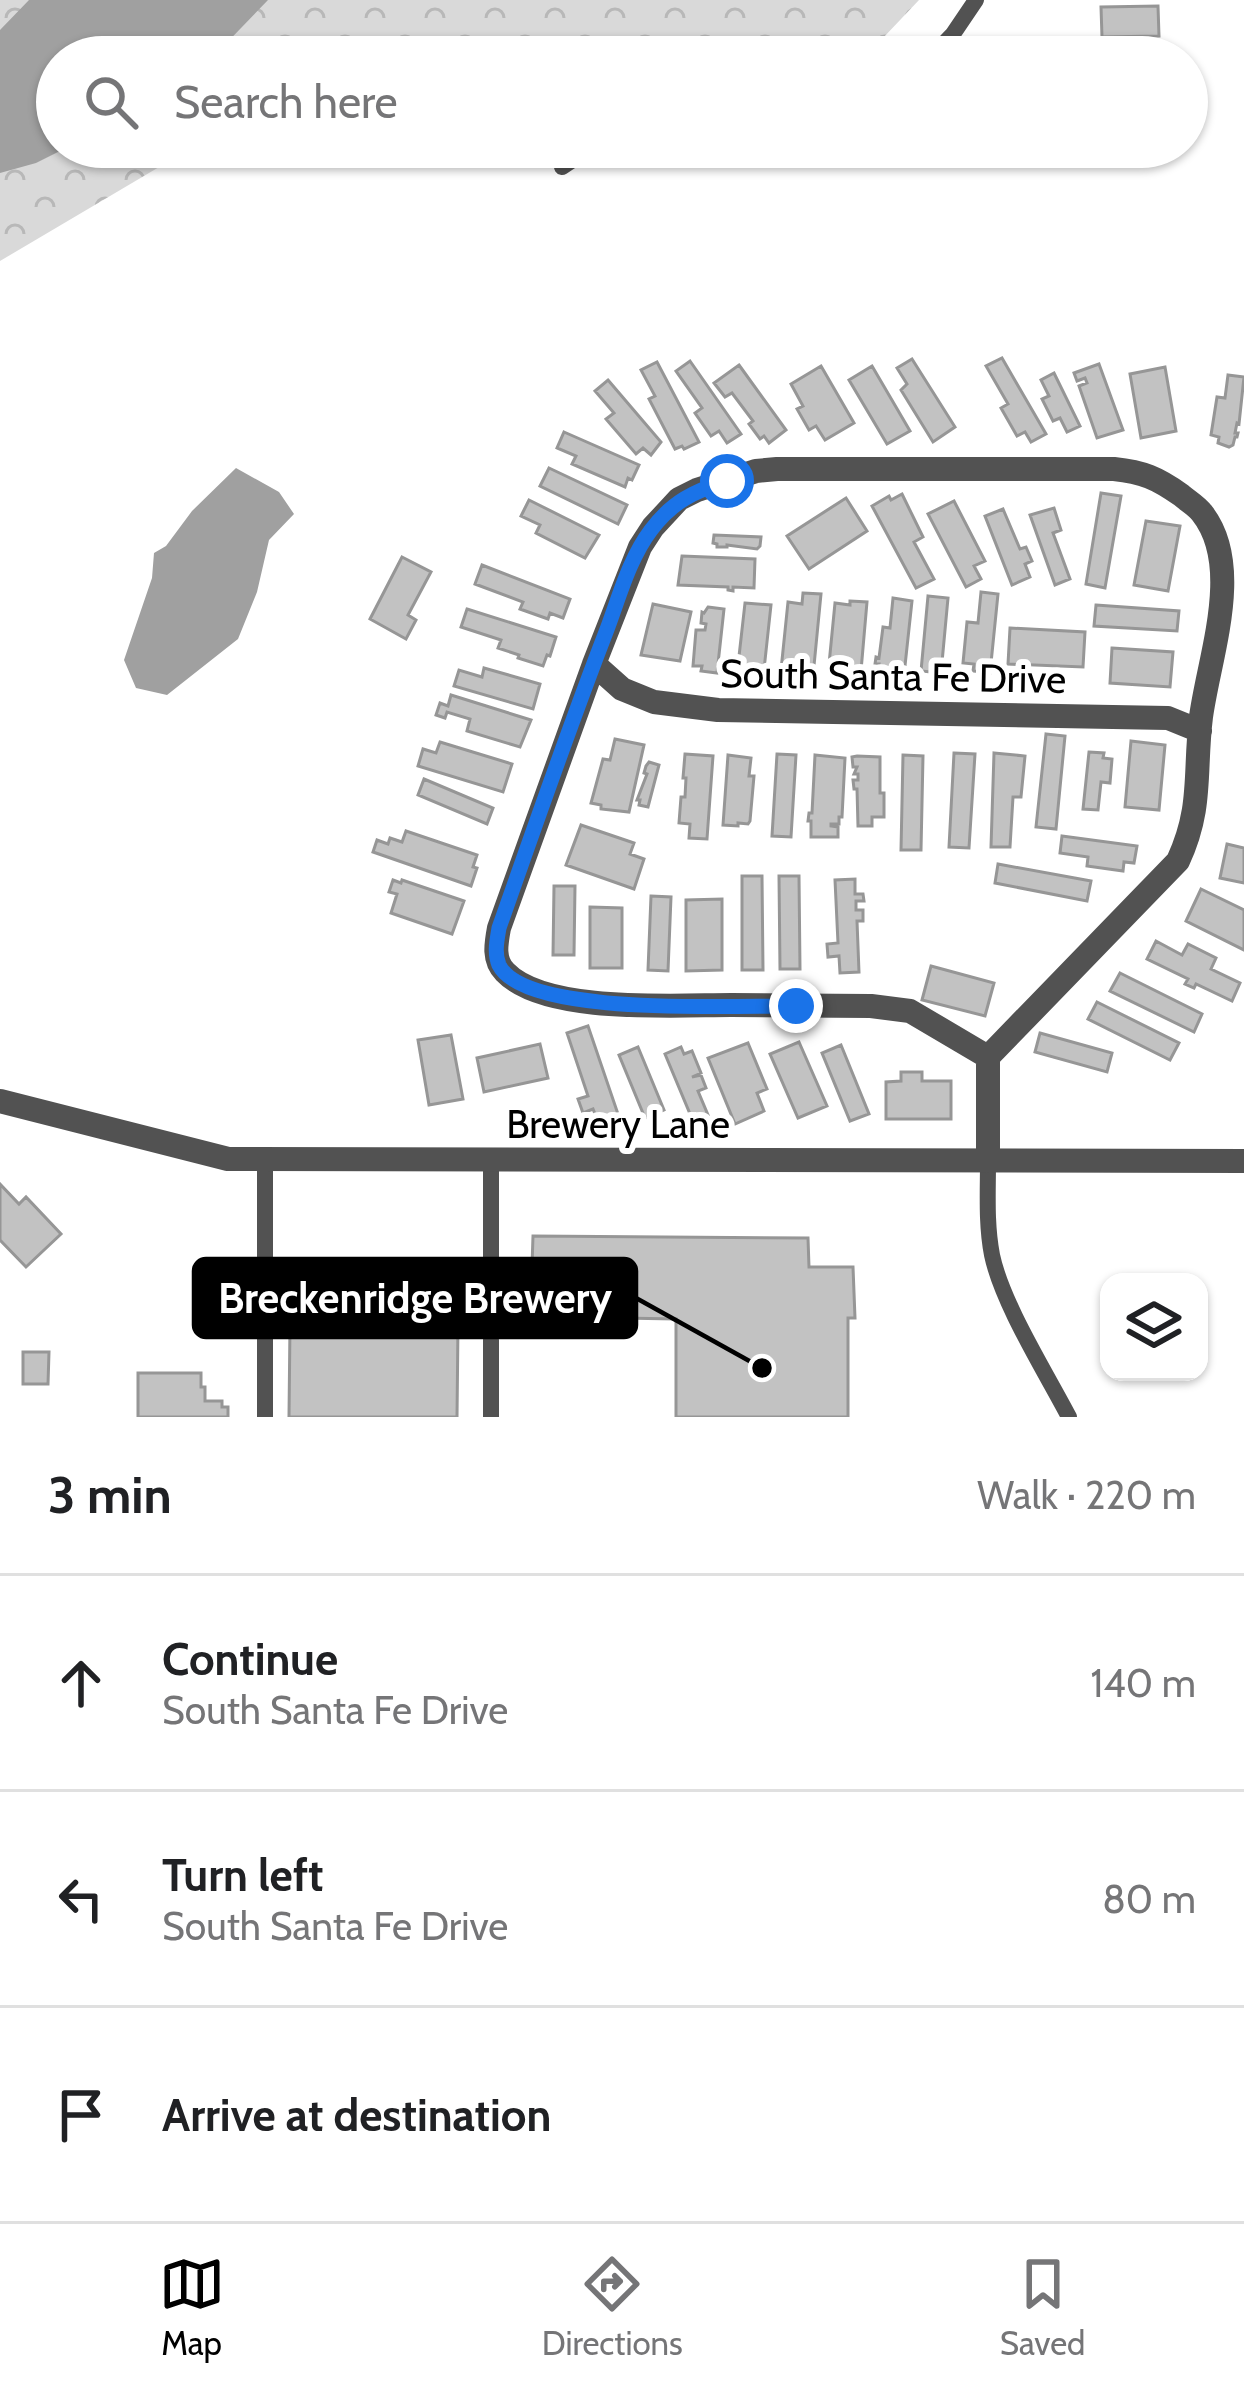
<!DOCTYPE html>
<meta charset="utf-8">
<style>
body{margin:0;font-family:Cabin,sans-serif;background:#f6f6f6;color:#202124}
.controls{position:absolute;right:36px;bottom:36px;display:grid;overflow:hidden;border-radius:24px;box-shadow:0 3px 9px #0004}
.controls button{width:108px;height:108px;display:grid;place-items:center;padding:0;border:0;border-bottom:3px solid #e0e0e0;background:#fff;color:#202124;font:60px sans-serif}
.stop{position:absolute;width:36px;height:36px;margin:-27px;border:9px solid #1a73e8;border-radius:50%;background:#fff}
.stop.end{background:#1a73e8;border-color:#fff;box-shadow:0 3px 12px #0008}
.list{margin:0;padding:0;list-style:none}
h2{display:flex;justify-content:space-between;align-items:center;height:156px;margin:0;padding:0 48px;font-size:51px}
h2 small{font-size:39px;font-weight:400;color:#757577}
.list li{display:grid;grid-template-columns:78px 1fr auto;gap:36px;align-items:center;box-sizing:border-box;height:216px;padding:0 48px;border-top:3px solid #e0e0e0}
.list b{display:block;font-size:45px;white-space:nowrap}
.list p{margin:0;font-size:39px;white-space:nowrap;color:#757577}
.list em{font-size:39px;font-style:normal;color:#757577}
.icon{flex:none;width:66px;height:66px;fill:none;stroke:currentColor;stroke-width:2;stroke-linecap:round;stroke-linejoin:round}
.map{position:relative;flex:none;width:1244px;height:1417px;overflow:hidden}
.search{position:absolute;background:#fff;box-shadow:0 3px 9px #0004;left:36px;right:36px;top:36px;height:132px;display:flex;align-items:center;gap:30px;box-sizing:border-box;padding:0 42px;border-radius:66px;color:#757577;font-size:45px}
.sheet{height:804px;background:#fff}
nav{display:flex;justify-content:space-around;align-items:center;box-sizing:border-box;height:168px;border-top:3px solid #e0e0e0;background:#fff;font-size:33px;color:#757577}
nav a{display:grid;justify-items:center;gap:6px}
nav .on{color:#000}
.map>svg:first-child{display:block}
</style>
<div class="map">
<svg width="1244" height="1417" viewBox="0 0 1244 1417">
<defs>
<pattern id="park-crowns" width="20" height="18" patternUnits="userSpaceOnUse" patternTransform="scale(3)"><rect width="20" height="18" fill="#d9d9d9"/><path d="M2 6a3 3 0 1 1 6 0M12 15a3 3 0 1 1 6 0" fill="none" stroke="#b8b8b8"/></pattern>
</defs>
<rect width="100%" height="100%" fill="#fff"/>
<path fill="url(#park-crowns)" d="M0,0H919L865,57H57V147H193L0,261Z"/>
<path fill="#a0a0a0" d="M29,0H268L213,57H57V147H68L36,163L0,173V30Z
M236,468L279,492L294,514L269,540L257,592L238,639L167,695L136,688L124,660L152,578L154,553L166,546L192,511Z"/>
<path fill="#c2c2c2" stroke="#969696" stroke-width="3" d="M1158,6L1159,36L1102,37L1101,7Z
M1002,358L1046,434L1031,442L1025,432L1017,436L1001,408L1008,404L986,366Z
M912,359L955,427L933,442L901,390L907,384L897,368Z
M690,361L741,434L727,443L719,431L711,436L695,413L702,408L676,371Z
M657,362L699,442L684,449L682,446L675,449L649,399L655,396L641,370Z
M1099,364L1123,430L1097,438L1079,386L1087,383L1085,378L1077,381L1074,373Z
M739,365L786,430L769,443L764,436L760,439L749,424L753,421L732,393L725,397L714,383Z
M821,366L854,423L825,440L816,426L809,430L797,409L803,406L791,384Z
M872,366L910,431L887,444L849,380Z
M1165,367L1176,431L1141,438L1130,374Z
M1054,373L1080,426L1067,432L1060,418L1053,421L1042,399L1049,396L1041,380Z
M1228,375L1244,377L1239,424L1237,423L1235,433H1238L1237,437H1235L1233,445L1229,447L1218,443L1219,437L1211,435L1217,397L1225,398Z
M608,380L661,442L651,455L643,448L636,454L606,419L614,413L595,391Z
M564,432L639,465L632,480L628,478L625,487L572,464L576,456L557,448Z
M549,468L627,505L618,524L540,486Z
M1101,493L1121,496L1105,588L1086,584Z
M902,494L923,537L914,542L934,579L916,588L872,506L889,496L891,500Z
M846,498L867,531L809,569L787,536Z
M529,500L599,535L585,558L536,533L540,525L521,516Z
M954,501L985,561L974,566L981,579L966,587L928,514Z
M1054,508L1061,530L1053,533L1070,579L1055,585L1030,515Z
M1003,509L1020,549L1026,547L1032,561L1025,564L1030,577L1012,585L985,516Z
M1146,521L1180,526L1168,591L1134,585Z
M714,535L761,537L760,546L757,549L727,545V547H717V544L713,543Z
M682,556L755,559L754,588L733,587V591L728,590V587L678,585Z
M402,557L431,572L408,615L416,620L406,639L370,619Z
M482,565L570,599L563,618L550,613L548,619L520,609L523,602L475,584Z
M981,592L998,594L990,673L973,671L974,664L963,663L967,622L978,623Z
M803,593L821,594L813,676L781,670L788,602L802,604Z
M928,596L948,598L941,673L921,671Z
M893,598L912,601L904,675L878,672L879,664H875L876,657L879,658L883,627L890,628Z
M850,601L867,602L861,671L829,664L835,603L850,605Z
M745,603L771,605L763,679L759,678V682L747,680V676L737,674Z
M653,604L691,612L680,661L641,655Z
M1096,605L1179,611L1177,631L1094,626Z
M708,607L724,609L717,673L701,671L702,666H693L696,630H705L706,624L701,623L702,612L704,613Z
M467,609L556,637L550,656L547,655L543,666L518,658L519,655L498,648L501,640L461,627Z
M1010,628L1085,632L1083,667L1008,664Z
M1112,648L1173,652L1170,687L1110,683Z
M484,668L540,684L533,709L454,686L459,670L482,677Z
M451,695L531,720L520,747L467,731L470,719L447,712L445,718L436,715L440,703L448,706Z
M1046,734L1065,736L1056,829L1036,827Z
M615,739L644,745L629,812L601,809V805L591,803L603,759L610,760Z
M1131,741L1165,745L1159,810L1125,807Z
M440,742L512,764L503,792L418,766L423,749L436,753Z
M1089,752L1104,753L1103,758L1112,759L1110,783L1101,782L1098,810L1083,809Z
M954,753L975,754L969,848L949,847Z
M994,753L1025,756L1021,797H1013L1010,847H991Z
M685,754L713,756L707,839L689,838L690,824L679,823L681,797H685L686,778H683Z
M777,754L796,755L791,837L772,836Z
M728,755L751,758L749,776H754L750,821L748,824L738,823V826L723,825Z
M815,755L845,758L842,817H839V824H831V826L838,827V837H811V821H808L809,813H812Z
M903,755L923,756L921,850H901Z
M857,756L880,757V793H884V817H872V826H858L857,789H854L853,780H858V774H854L857,767H853L852,757Z
M649,762L659,765L648,807L639,805L640,800H637L647,774L644,773L646,766Z
M424,779L493,808L487,824L418,795Z
M581,825L634,843L630,854L644,859L634,889L566,865Z
M406,831L477,855L473,867L477,868L471,886L373,852L377,840L388,844L390,838L402,842Z
M1062,836L1137,846L1134,863L1124,862L1123,871L1087,866L1088,857L1060,853Z
M1227,844L1244,848V883L1220,878Z
M998,864L1091,881L1087,901L995,883Z
M742,876H762L763,970H742Z
M779,876H799L800,969H780Z
M855,879V894H863L864,901H856V910H863V921H857L859,972L840,973L839,956L828,957L827,944L838,943L835,880Z
M393,880L401,883L402,880L464,901L452,934L391,913L397,894L389,892Z
M554,886H575L574,955H553Z
M1201,889L1244,910V950L1186,921Z
M651,896L671,897L668,971L648,970Z
M722,899V970L686,971V900Z
M590,907L622,908V968H590Z
M1156,941L1182,955L1188,944L1216,958L1211,969L1240,983L1232,1001L1196,984L1194,988L1185,984L1188,979L1147,959Z
M931,966L994,983L985,1016L922,1000Z
M1120,973L1202,1014L1194,1032L1110,991Z
M1097,1002L1179,1043L1170,1060L1088,1019Z
M588,1026L618,1114L598,1121L593,1109L583,1113L578,1099L588,1096L567,1033Z
M1040,1033L1112,1053L1107,1072L1035,1052Z
M451,1035L463,1099L429,1105L418,1040Z
M799,1042L827,1106L798,1118L770,1054Z
M748,1043L767,1089L757,1093L764,1111L735,1124L708,1058Z
M540,1044L548,1078L484,1092L477,1058Z
M841,1045L869,1114L850,1121L822,1053Z
M638,1047L664,1110L645,1118L619,1055Z
M681,1047L684,1054L692,1051L701,1073L692,1077L701,1075L706,1088L698,1091L708,1115L693,1121L665,1054Z
M901,1072H922V1081H951V1119H886V1082L901,1081Z
M0,1184L19,1204L26,1197L61,1234L26,1267L0,1240Z
M533,1236L808,1238L809,1267H853L855,1318H848V1417H676V1319L504,1316L503,1266H532Z
M403,1302L449,1303V1325H458L457,1417H289L290,1324L403,1325Z
M23,1352H49L48,1384H23Z
M138,1373H201V1387H205V1401H222V1407H228V1417H138Z"/>
<g fill="none" stroke-linecap="round" stroke-linejoin="round">
<path stroke="#525252" stroke-width="16" d="M931,57L953,34L976,0
M562,167L592,147
M265,1159V1417
M491,1160V1330
M988,1161C988,1192 986,1224 992,1255C1002,1303 1045,1371 1069,1417
M491,1340V1417"/>
<path stroke="#525252" stroke-width="24" d="M594,664L622,689L654,702L718,710L1168,718L1200,731
M988,1057L910,1011L871,1006C825,1006 778,1005 731,1005C675,1005 545,1014 505,972C493,960 496,944 499,928L594,664L640,547L653,527L679,499L697,490L756,471L777,469H1114C1143,472 1157,478 1181,495C1188,501 1197,506 1202,513C1244,566 1209,657 1201,717C1194,773 1203,807 1178,861L988,1057V1161
M0,1101L228,1159L1244,1161"/>
</g>
<g fill="none" stroke-linecap="round" stroke-linejoin="round">
<path stroke="#1a73e8" stroke-width="15" d="M727,481C694,491 672,502 651,530C629,559 619,598 606,632C568,730 534,829 499,928C497,940 494,953 499,965C525,1018 740,1005 796,1006"/>
</g>
<g text-anchor="middle" stroke-width="12" stroke-linejoin="round" paint-order="stroke">
<g font-size="39" fill="#000" stroke="#fff">
<text transform="translate(893 676) rotate(1)" y="14">South Santa Fe Drive</text>
<text x="618" y="1138">Brewery Lane</text>
</g>
</g>
<path fill="none" stroke="#000" stroke-width="4.5" d="M762 1368L636 1298"/>
<circle fill="#000" stroke="#fff" stroke-width="4.5" cx="762" cy="1368" r="12"/>
<rect fill="#000" stroke="#000" stroke-width="4.5" x="194" y="1259" width="442" height="78" rx="12"/>
<g font-size="42" text-anchor="middle" font-weight="bold" fill="#fff">
<text x="415" y="1313">Breckenridge Brewery</text>
</g>
</svg>
<div class="controls">
<button><svg class="icon" aria-label="layers" viewBox="0 0 24 24"><path d="M12 4l9 5-9 5-9-5zM3 14l9 5 9-5"/></svg></button>
</div>
<div class="stop" style="left:727px;top:481px"></div>
<div class="stop end" style="left:796px;top:1006px"></div>
<div class="search"><svg class="icon" aria-label="search" viewBox="0 0 24 24"><circle cx="10" cy="10" r="6"/><path d="M15 15l6 6"/></svg>Search here</div>
</div>
<section class="sheet">
<h2>3 min<small>Walk · 220 m</small></h2>
<ul class="list">
<li><svg class="icon" aria-label="ahead" viewBox="0 0 24 24"><path d="M12 20V5M6 11l6-6 6 6"/></svg><div><b>Continue</b><p>South Santa Fe Drive</p></div><em>140 m</em></li>
<li><svg class="icon" aria-label="left" viewBox="0 0 24 24"><path d="M17 20v-9H6M10 6l-5 5 5 5"/></svg><div><b>Turn left</b><p>South Santa Fe Drive</p></div><em>80 m</em></li>
<li><svg class="icon" aria-label="arrive" viewBox="0 0 24 24"><path d="M6 21V4h12l-3 4 3 4H6"/></svg><div><b>Arrive at destination</b></div></li>
</ul>
</section>
<nav>
<a class="on"><svg class="icon" aria-label="map" viewBox="0 0 24 24"><path d="M3 6l6-2 6 2 6-2v14l-6 2-6-2-6 2zM9 4v14M15 6v14"/></svg>Map</a>
<a><svg class="icon" aria-label="directions" viewBox="0 0 24 24"><path d="M12 3l9 9-9 9-9-9zM9 14v-3h6M13 9l2 2-2 2"/></svg>Directions</a>
<a><svg class="icon" aria-label="saved" viewBox="0 0 24 24"><path d="M7 4h10v16l-5-4-5 4z"/></svg>Saved</a>
</nav>
